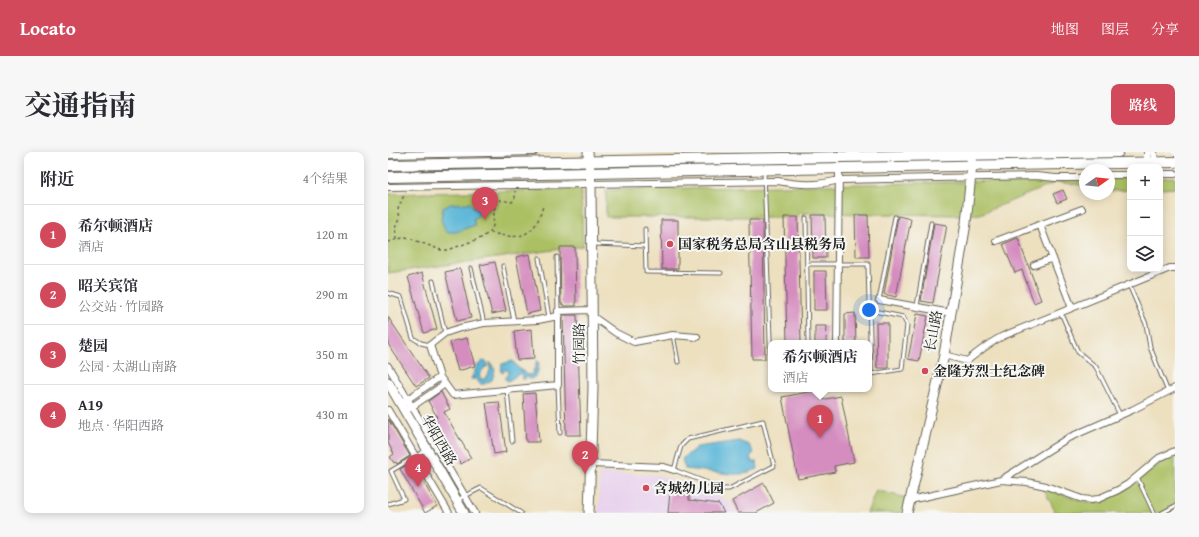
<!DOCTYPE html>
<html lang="zh">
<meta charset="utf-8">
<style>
body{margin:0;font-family:"Gentium Book Plus","Noto Serif SC",serif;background:#f7f7f7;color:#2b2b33}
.controls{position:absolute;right:12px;top:12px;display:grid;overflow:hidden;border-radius:8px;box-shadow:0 2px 10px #0003}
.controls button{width:36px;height:36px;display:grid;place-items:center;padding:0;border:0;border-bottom:1px solid #e1e1e2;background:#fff;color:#2b2b33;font:20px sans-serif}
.compass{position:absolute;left:691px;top:12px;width:36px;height:36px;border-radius:50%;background:#fff;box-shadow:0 2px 10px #0003;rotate:75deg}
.you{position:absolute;left:481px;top:158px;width:14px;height:14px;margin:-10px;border:3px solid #fff;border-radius:50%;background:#1a73e8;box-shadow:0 0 0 6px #1a73e833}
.badge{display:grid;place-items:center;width:26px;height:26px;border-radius:50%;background:#d1495b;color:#fff;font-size:13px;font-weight:700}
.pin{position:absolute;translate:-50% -33px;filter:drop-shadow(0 1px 2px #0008)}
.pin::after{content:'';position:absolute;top:21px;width:14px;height:12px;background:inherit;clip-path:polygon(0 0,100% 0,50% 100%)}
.popup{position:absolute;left:380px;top:188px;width:104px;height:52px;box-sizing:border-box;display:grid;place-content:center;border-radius:8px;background:#fff;filter:drop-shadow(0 1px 3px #0005);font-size:13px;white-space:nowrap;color:#7c7c81}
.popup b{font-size:15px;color:#2b2b33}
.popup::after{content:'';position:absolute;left:50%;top:100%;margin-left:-8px;border:8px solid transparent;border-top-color:#fff}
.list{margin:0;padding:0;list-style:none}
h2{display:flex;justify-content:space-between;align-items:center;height:52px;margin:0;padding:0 16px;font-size:17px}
h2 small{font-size:13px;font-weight:400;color:#7c7c81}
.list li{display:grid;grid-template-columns:26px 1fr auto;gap:12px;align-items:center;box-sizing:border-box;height:60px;padding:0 16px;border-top:1px solid #e1e1e2}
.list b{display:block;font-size:15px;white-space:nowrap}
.list p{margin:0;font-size:13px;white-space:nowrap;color:#7c7c81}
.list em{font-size:13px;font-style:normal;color:#7c7c81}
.icon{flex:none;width:22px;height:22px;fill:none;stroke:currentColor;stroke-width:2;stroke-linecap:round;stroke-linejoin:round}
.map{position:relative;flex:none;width:787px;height:361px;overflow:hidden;border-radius:8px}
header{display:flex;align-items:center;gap:24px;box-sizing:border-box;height:56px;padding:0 20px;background:#d1495b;color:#fff}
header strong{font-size:19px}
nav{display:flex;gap:22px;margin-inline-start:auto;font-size:14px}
.intro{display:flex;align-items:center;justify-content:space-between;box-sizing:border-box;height:96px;padding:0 24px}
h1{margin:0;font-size:28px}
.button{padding:10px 18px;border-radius:8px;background:#d1495b;color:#fff;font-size:14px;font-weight:700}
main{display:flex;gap:24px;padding:0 24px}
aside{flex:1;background:#fff;border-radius:8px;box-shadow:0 2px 10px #0003}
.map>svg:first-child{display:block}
</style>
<header>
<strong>Locato</strong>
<nav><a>地图</a><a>图层</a><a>分享</a></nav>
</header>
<div class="intro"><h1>交通指南</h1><a class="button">路线</a></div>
<main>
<aside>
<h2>附近<small>4个结果</small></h2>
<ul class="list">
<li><span class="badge">1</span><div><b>希尔顿酒店</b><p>酒店</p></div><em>120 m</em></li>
<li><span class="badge">2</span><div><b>昭关宾馆</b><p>公交站 · 竹园路</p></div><em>290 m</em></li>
<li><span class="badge">3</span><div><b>楚园</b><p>公园 · 太湖山南路</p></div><em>350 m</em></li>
<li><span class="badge">4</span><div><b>A19</b><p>地点 · 华阳西路</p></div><em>430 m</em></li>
</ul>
</aside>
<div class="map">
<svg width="787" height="361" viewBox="0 0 787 361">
<rect width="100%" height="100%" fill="#f6f6f2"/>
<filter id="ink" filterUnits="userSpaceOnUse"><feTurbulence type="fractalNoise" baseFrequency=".025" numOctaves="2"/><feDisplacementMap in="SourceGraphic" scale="8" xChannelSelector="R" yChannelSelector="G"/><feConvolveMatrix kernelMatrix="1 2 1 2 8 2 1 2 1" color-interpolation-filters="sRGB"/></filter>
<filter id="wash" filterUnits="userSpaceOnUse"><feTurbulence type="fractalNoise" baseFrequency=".012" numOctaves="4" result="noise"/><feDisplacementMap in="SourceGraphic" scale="16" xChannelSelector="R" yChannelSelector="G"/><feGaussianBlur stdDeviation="0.9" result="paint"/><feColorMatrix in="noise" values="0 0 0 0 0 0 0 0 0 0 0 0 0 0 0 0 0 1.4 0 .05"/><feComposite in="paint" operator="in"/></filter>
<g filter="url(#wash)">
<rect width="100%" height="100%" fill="#ede0bf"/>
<path fill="#e8d2ee" d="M212,321L270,323L340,348L348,361H210Z"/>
<path fill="#abc064" stroke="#646e40" d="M787,25V36L772,37V26Z
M742,26V38L721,39V27Z
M697,27V40L693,33L669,30L592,62L570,63L410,61V65H218V38Z
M193,37L195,94L0,121V42Z
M787,302V361H668L655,336L694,349L709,351L734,340L778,307Z
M488,338L518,346L513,361H479Z"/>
<path fill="#59b5d7" stroke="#3a687a" d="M82,51L86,56L93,51L96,53L95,60L85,67L87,73L68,80H58L53,67L55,56L63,52Z
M149,208L151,210L149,223L143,227L138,225L136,228L134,227L135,224L134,221C128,223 125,226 120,229L117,227L121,220L117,217L115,221L113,220L114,212L125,209L129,215L136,220L138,223L146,222L145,218L147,217Z
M95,209L99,210L100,214L96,216L91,223L93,227H97L102,219V210L107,218L104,228L96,232H92L88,227H83L89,214Z
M351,289L361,293L366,301L362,305L364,310H369L370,317L356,322H343L297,317L294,307L309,295Z"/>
<g id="blocks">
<path fill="#d58dc0" d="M675,38L679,47L669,51L665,42Z
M424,63H437L438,106H425Z
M467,63H480L481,105H468Z
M510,64L523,67L508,145L496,142Z
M396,65H410L413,191H399Z
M273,68H290V117H274Z
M361,68H375L377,207H364Z
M546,71L559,73L545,151L533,149Z
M630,86L653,148L646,151L634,118L627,121L615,92Z
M172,95H187L188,154H175V152H173Z
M142,102L152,159L139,162L128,105Z
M107,110L118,159L104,162L92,113Z
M72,117L83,166L69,169L57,120Z
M426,119H438L439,158H426Z
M34,121L49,177L36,181L20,125Z
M467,161L468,191H457V162Z
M529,162L540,164L531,209L520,207Z
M175,163H189L193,283H178Z
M0,165L41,226L28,234L0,192Z
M488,171H500V216H489Z
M427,174H439L438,191H427Z
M144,177L146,207L129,208L126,179Z
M79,186L87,214L70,219L62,190Z
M431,238L433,248L453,244L466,310L446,314L447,320L410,327L394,245Z
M53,240L62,257L56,260L83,306L73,312L46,267L49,265L40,249Z
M147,241L151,290H138L135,242Z
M111,250L118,300L106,302L98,251Z
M0,267L22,304L9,312L8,310L6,311L2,305L6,302L0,291Z
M24,310L49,354L37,361L12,317Z
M376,331L386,351L368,361H350L344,349Z
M282,340L301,341V348L331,352L336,361H280Z"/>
</g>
</g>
<g filter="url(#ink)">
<use href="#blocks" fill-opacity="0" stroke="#656155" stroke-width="1"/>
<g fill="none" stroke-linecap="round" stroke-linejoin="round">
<g stroke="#656155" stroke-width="5">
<path id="lane" d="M376,20L383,215
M418,66L420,191
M257,77L258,120L333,121
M206,92L257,94
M169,105L170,159
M151,106L161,165
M419,112H480L483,222H481
M115,114L126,169
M83,116L96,171
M45,129L57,181
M741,133L758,172L762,195L780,240
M0,141L13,145L25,186L33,191L42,193
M491,148L507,65
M529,154L543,71
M481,158L515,165L519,173L514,217L483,222
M673,161L690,200L708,215L732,263
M285,183L290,210
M170,233L172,281
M119,238L124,289
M375,269L386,314L341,337H335L286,318L293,294L300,287Z
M749,325L766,361
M69,348L93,336L133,361
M0,352L16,347L3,319L38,298
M774,361L787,354"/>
</g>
<g stroke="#656155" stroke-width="8">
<path id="street" d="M759,0V11
M766,0L767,11
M0,3L146,0
M772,22H787
M721,23H742
M0,35L390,29C413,33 428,34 451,28L648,24L668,26H697
M652,73L684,156
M608,89L694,57
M646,113L665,106
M491,148L563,161
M170,164L150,168L96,171L72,176L57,181L42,193L52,225L65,243L170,233V159L204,158
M204,164L228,181L246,190L285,183L309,185
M449,191L451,16
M556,203L579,209C591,199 601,191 615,184L782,116H787
M0,214L87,361
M17,249L52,225
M22,256L57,232
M0,258L61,361
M203,312L276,315L286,318
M613,328L680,286L744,258L787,236
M522,348L613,328L639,330L658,334L694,347L703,348L710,347L730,338L740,332L771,306L787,299"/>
</g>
<g stroke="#656155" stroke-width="11">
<path id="secondary" d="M200,0L203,32L205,235L201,361
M0,230L76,361
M519,361L556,203L578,71L584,13L582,0"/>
</g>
<g stroke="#656155" stroke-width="12">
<path id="primary" d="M0,13L730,0
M0,25C262,20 525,14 787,10"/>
</g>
<path stroke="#656155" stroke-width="1.5" stroke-dasharray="3 3" stroke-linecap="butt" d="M102,80C130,89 147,86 155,54
M9,87L8,75L12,66L10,57L17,41
M0,90L18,85L53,98H60L93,86L102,80L105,74L107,50L111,48L124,50L127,47V39"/>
<use href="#lane" stroke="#fff" stroke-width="3"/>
<use href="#street" stroke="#fff" stroke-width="6"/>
<use href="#secondary" stroke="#fff" stroke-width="9"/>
<use href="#primary" stroke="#fff" stroke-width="10"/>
</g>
</g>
<g fill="#d1495b" stroke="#f6f6f2" stroke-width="1.5">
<circle cx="282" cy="92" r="4"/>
<circle cx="537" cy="219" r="4"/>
<circle cx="258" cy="336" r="4"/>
</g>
<g text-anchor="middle" stroke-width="4" stroke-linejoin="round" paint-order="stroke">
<g font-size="14" font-weight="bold" fill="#1c1c1c" stroke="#f6f6f2" text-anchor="start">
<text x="290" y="97">国家税务总局含山县税务局</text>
<text x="545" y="224">金隆芳烈士纪念碑</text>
<text x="266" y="341">含城幼儿园</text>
</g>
<g font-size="14" fill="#1c1c1c" stroke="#f6f6f2">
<text transform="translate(545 179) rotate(-80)" y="5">长山路</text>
<text transform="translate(191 192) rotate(-90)" y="5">竹园路</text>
<text transform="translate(51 288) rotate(60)" y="5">华阳西路</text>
</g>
</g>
</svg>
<div class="controls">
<button>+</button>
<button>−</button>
<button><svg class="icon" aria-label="layers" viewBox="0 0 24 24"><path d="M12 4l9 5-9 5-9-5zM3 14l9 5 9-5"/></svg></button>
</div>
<svg class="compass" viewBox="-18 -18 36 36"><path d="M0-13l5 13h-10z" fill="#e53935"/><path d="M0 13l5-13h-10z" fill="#7c7c81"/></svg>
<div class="you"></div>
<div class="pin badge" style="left:432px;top:286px">1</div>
<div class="popup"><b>希尔顿酒店</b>酒店</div>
<div class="pin badge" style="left:197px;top:322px">2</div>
<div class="pin badge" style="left:97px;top:68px">3</div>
<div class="pin badge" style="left:30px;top:335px">4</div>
</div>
</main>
